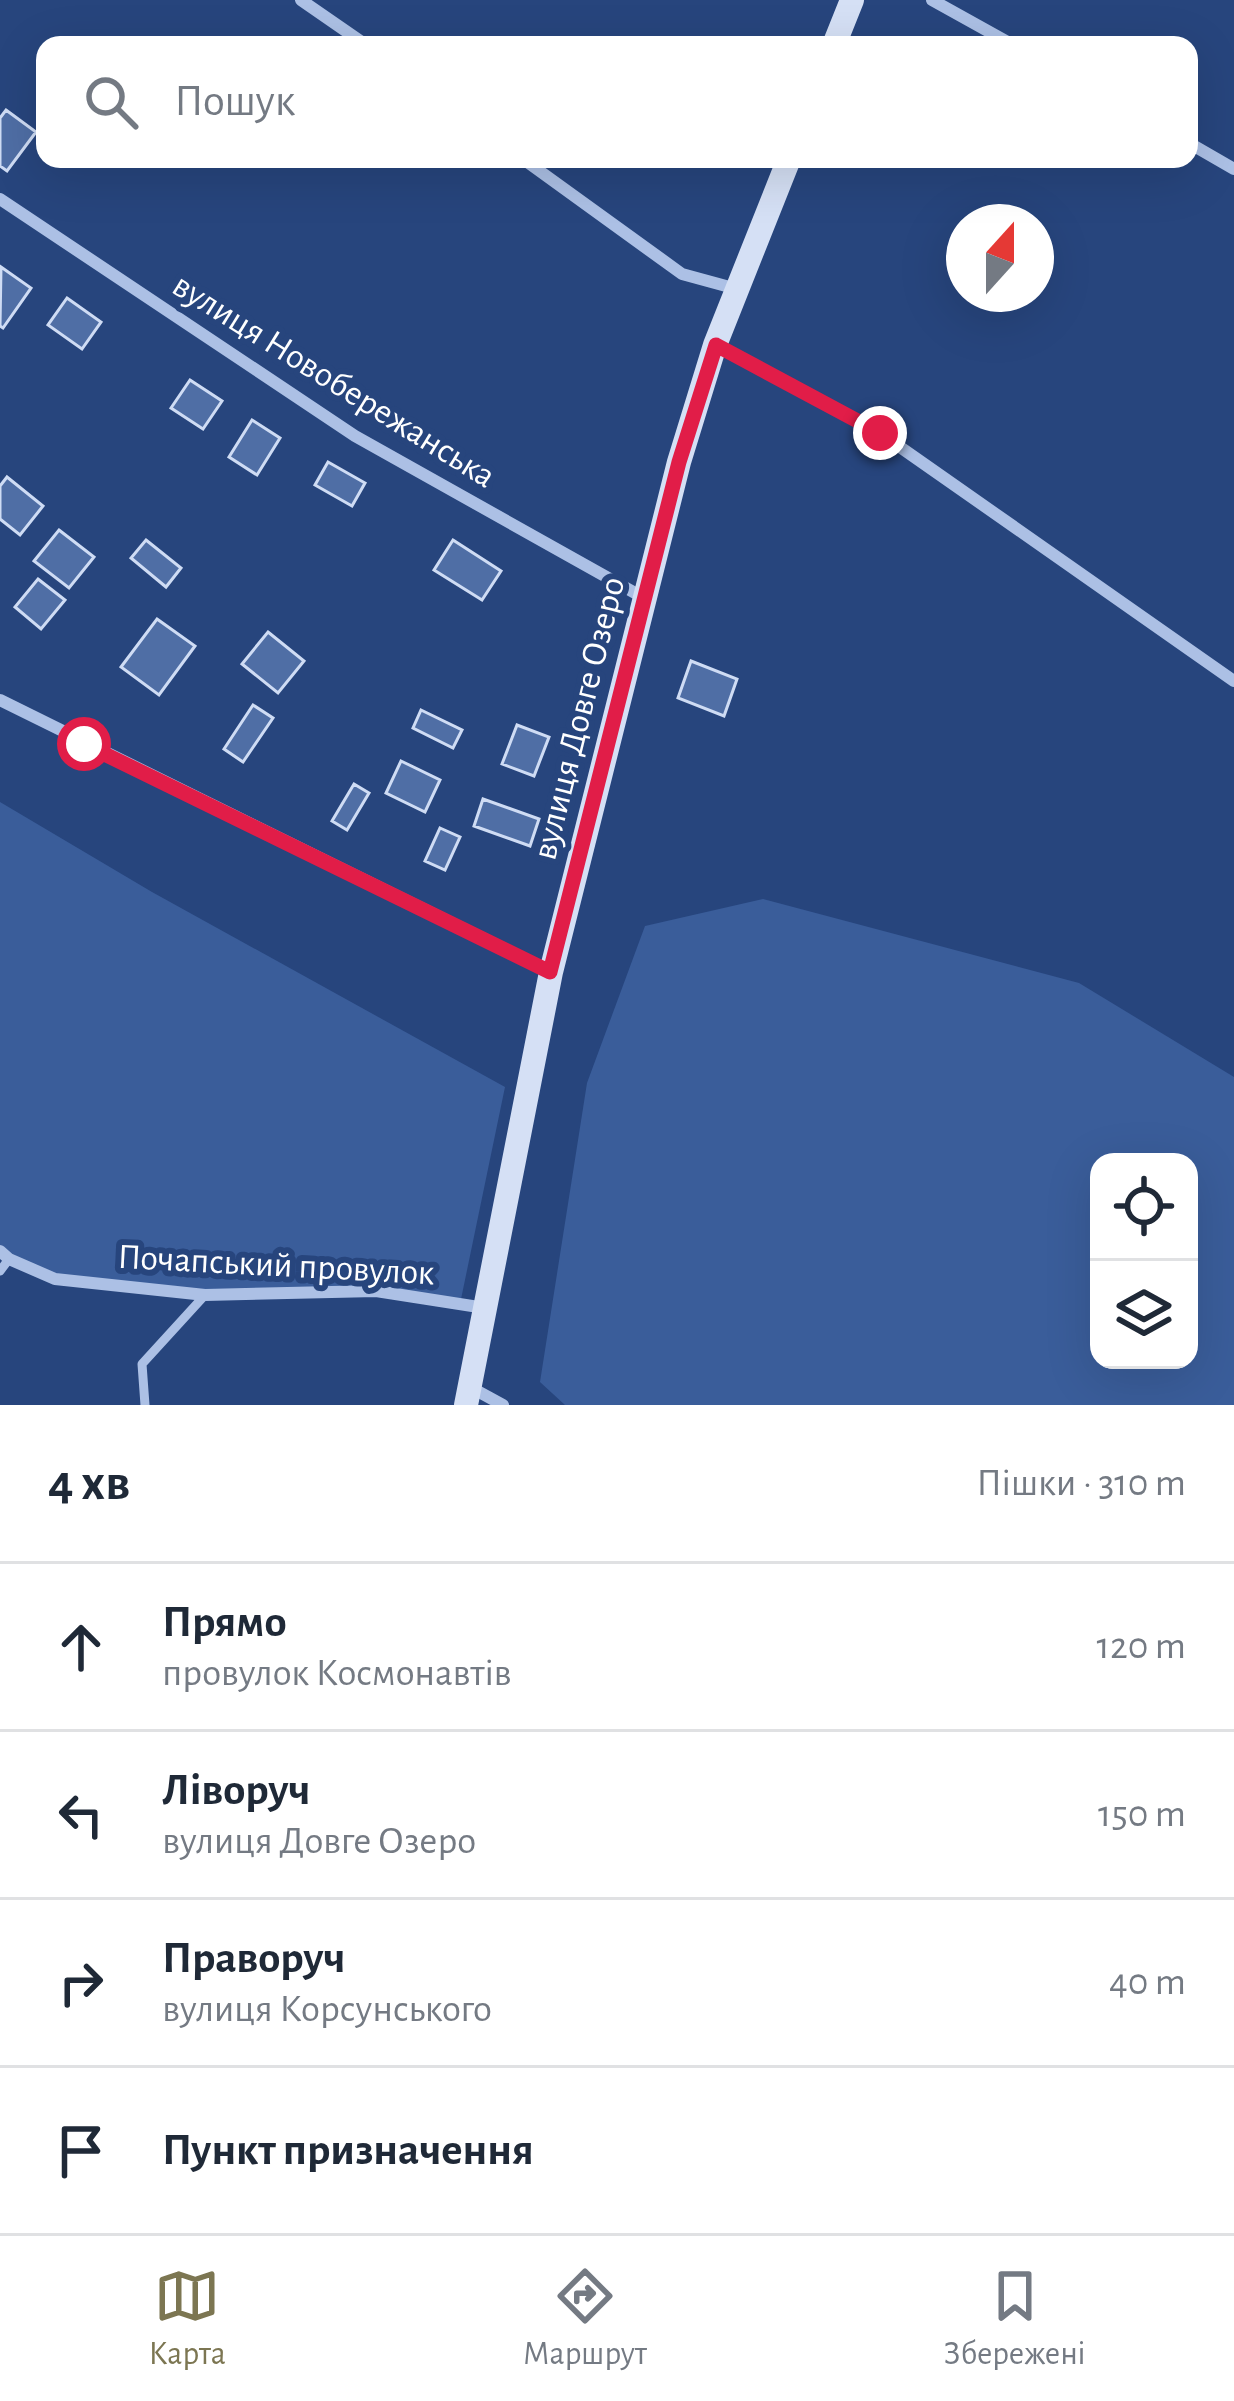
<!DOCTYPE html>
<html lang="uk">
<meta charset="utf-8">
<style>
body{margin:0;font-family:"Alegreya Sans",sans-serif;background:#f2f2f3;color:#1f2937}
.controls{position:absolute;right:36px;bottom:36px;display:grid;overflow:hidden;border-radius:24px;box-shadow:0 12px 48px #0002}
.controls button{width:108px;height:108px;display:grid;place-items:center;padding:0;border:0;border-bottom:3px solid #e0e1e3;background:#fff;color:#1f2937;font:60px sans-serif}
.compass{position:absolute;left:946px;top:204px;width:108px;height:108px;border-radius:50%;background:#fff;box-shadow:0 12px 48px #0002;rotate:21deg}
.stop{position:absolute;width:36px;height:36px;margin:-27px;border:9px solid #e11d48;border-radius:50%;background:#fff}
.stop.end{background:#e11d48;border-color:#fff;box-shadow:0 3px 12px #0008}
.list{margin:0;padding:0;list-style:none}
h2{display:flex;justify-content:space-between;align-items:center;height:156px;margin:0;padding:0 48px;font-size:51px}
h2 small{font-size:39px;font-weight:400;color:#747a83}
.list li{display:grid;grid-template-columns:78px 1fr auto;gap:36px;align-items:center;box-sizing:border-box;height:168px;padding:0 48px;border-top:3px solid #e0e1e3}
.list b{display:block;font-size:45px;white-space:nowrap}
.list p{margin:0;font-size:39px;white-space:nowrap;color:#747a83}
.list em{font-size:39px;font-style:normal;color:#747a83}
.icon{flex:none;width:66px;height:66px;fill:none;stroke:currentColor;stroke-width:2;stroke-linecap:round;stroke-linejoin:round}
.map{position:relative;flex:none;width:1234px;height:1405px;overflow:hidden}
.search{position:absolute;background:#fff;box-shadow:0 12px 48px #0002;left:36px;right:36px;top:36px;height:132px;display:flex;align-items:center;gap:30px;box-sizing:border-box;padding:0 42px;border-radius:24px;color:#747a83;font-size:45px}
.sheet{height:828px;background:#fff}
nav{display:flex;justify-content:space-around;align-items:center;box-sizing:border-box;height:168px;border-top:3px solid #e0e1e3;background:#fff;font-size:33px;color:#747a83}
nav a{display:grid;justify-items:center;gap:6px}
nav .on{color:#7c7652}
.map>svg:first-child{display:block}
</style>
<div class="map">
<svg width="1234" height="1405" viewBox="0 0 1234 1405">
<rect width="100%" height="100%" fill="#27457d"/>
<path fill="#3a5d9a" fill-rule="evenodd" d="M0,802L152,892L505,1087L460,1304L376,1291L205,1295L55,1279L0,1251Z
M763,899L1079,983L1234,1077V1405H565L540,1382L587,1083L645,926ZM1099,1162H1189V1360H1099Z"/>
<path fill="#4f6ea5" stroke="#cfdcf4" stroke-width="3" d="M6,110L36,132L7,171L0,166V118Z
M1,267L31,288L3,328L0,326Z
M67,298L101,322L82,349L48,325Z
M190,380L222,401L203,429L171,408Z
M252,420L280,438L257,475L229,457Z
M328,462L365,483L352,506L315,485Z
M7,477L43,506L20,535L0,519V486Z
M59,530L94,557L69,588L34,561Z
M146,540L181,568L166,587L131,558Z
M453,540L501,571L482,600L434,570Z
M38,579L65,600L41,629L15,607Z
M157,619L195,646L159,695L121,667Z
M268,632L304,661L278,693L242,664Z
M691,661L737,679L724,716L678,698Z
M253,705L273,718L243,762L224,749Z
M421,710L462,730L453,748L413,728Z
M517,725L549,737L534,776L502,764Z
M401,761L440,780L425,812L386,793Z
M354,784L369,793L347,830L332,821Z
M483,799L539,819L530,846L474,826Z
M440,828L460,837L445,870L425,861Z"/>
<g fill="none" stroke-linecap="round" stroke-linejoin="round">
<path stroke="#acc0e5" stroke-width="9" d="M0,1271L9,1259
M145,1405L142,1364L205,1295"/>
<path stroke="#acc0e5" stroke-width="12" d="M301,0L366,45
M932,0L1013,45
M1189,143L1234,169
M523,159L682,274L737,289
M0,199L355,436L644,598
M715,345L880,433L1234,681
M0,700L551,972
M0,1251L9,1259L55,1279L205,1295L376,1291L485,1308
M470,1387L503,1405"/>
<path stroke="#d5e0f5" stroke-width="24" d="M834,45L852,0
M466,1405L551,972L679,462L715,345L789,159"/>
</g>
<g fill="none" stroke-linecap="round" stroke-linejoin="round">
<path stroke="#e11d48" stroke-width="15" d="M84,744L550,972L679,462L716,345L880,433"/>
</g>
<g text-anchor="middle" stroke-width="12" stroke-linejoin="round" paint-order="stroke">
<g font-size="36" fill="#fff" stroke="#27457d">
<text transform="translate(335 379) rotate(32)" y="13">вулиця Новобережанська</text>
<text transform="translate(577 718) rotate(-76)" y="13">вулиця Довге Озеро</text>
<text transform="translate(276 1263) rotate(3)" y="13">Почапський провулок</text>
</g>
</g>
</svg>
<div class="controls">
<button><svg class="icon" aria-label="locate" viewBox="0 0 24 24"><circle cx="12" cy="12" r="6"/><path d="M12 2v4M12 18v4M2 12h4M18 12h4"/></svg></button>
<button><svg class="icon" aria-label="layers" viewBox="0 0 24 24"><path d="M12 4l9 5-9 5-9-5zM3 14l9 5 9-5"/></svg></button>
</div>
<svg class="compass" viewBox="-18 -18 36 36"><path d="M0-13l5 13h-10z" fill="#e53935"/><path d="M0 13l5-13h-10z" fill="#747a83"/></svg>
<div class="stop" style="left:84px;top:744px"></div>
<div class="stop end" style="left:880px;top:433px"></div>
<div class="search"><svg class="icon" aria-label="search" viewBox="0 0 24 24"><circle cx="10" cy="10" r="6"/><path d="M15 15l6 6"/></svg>Пошук</div>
</div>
<section class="sheet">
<h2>4 хв<small>Пішки · 310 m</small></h2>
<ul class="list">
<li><svg class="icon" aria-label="ahead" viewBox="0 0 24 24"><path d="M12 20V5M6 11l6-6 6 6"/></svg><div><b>Прямо</b><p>провулок Космонавтів</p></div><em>120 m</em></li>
<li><svg class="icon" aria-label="left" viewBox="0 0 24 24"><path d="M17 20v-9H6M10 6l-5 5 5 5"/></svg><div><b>Ліворуч</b><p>вулиця Довге Озеро</p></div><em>150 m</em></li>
<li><svg class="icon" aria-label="right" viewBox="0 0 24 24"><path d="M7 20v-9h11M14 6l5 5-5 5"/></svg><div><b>Праворуч</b><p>вулиця Корсунського</p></div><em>40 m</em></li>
<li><svg class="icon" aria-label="arrive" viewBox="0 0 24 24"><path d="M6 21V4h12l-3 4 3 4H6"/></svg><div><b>Пункт призначення</b></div></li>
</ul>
</section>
<nav>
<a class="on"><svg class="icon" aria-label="map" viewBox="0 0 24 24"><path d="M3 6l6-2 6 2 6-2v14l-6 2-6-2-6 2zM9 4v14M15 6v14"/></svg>Карта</a>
<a><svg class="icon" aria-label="directions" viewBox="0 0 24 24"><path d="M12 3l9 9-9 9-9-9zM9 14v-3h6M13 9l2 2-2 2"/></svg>Маршрут</a>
<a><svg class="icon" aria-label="saved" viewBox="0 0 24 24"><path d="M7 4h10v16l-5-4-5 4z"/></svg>Збережені</a>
</nav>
